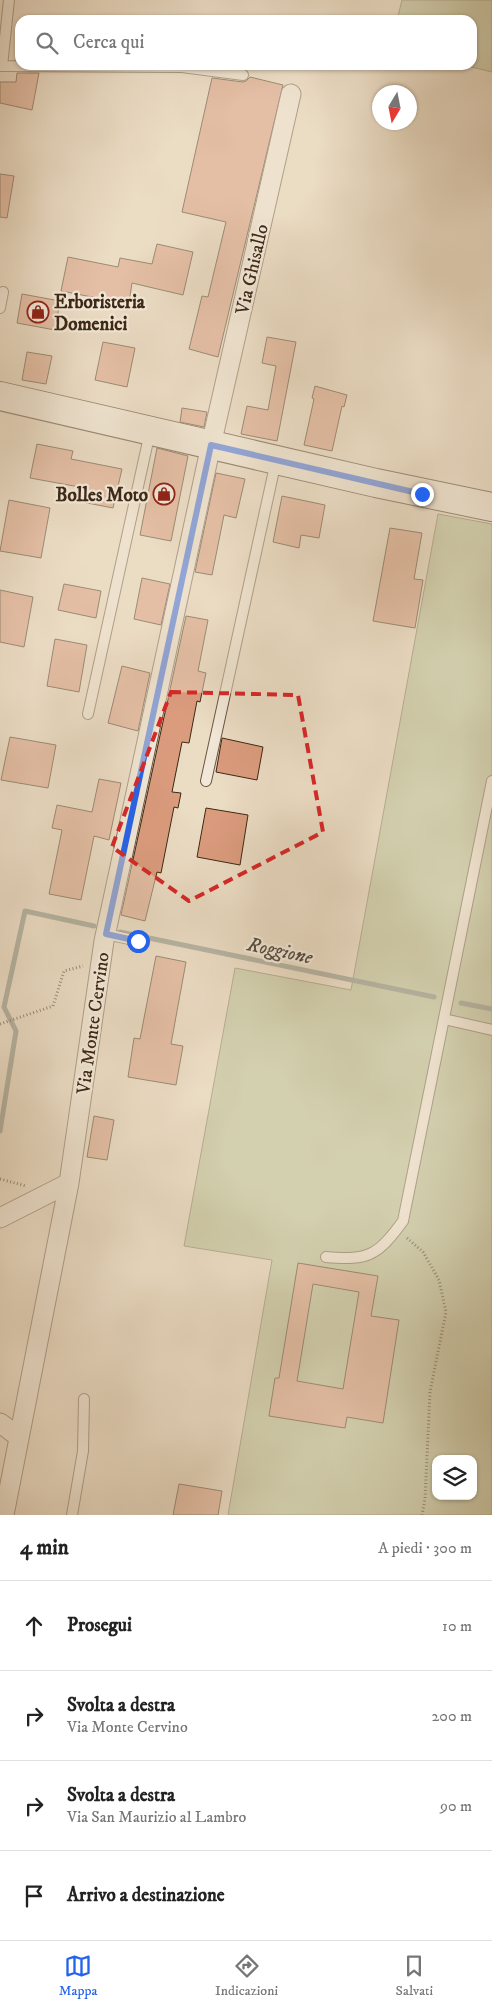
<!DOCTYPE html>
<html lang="it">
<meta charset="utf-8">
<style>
body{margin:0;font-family:"IM FELL DW Pica",serif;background:#f2f2f2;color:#222}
.controls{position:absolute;right:15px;bottom:15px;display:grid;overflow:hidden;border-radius:10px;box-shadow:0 1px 4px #0004}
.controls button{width:45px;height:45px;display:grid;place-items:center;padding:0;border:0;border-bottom:1px solid #e0e0e0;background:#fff;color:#222;font:25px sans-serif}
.compass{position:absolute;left:372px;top:85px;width:45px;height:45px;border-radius:50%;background:#fff;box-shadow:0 1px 4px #0004;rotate:190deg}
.stop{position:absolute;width:15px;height:15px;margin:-11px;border:4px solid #2563eb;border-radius:50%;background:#fff}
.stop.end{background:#2563eb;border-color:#fff;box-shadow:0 1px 5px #0008}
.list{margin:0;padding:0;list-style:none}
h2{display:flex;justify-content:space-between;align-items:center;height:65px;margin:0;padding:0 20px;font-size:21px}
h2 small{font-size:16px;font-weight:400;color:#767676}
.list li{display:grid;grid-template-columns:32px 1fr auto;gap:15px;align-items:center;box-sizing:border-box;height:90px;padding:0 20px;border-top:1px solid #e0e0e0}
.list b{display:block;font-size:19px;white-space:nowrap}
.list p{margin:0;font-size:16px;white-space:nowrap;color:#767676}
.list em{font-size:16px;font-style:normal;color:#767676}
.icon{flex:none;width:28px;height:28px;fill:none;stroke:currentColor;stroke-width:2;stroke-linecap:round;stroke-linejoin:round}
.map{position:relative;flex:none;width:492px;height:1515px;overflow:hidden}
.search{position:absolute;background:#fff;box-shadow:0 1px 4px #0004;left:15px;right:15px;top:15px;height:55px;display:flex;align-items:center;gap:12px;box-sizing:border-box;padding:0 18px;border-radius:15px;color:#767676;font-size:19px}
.sheet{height:425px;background:#fff}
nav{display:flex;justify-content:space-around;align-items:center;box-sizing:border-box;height:70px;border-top:1px solid #e0e0e0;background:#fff;font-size:14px;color:#767676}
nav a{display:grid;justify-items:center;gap:2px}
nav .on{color:#2563eb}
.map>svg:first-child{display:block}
</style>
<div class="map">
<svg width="492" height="1515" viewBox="0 0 492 1515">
<rect width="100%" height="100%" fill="#ebdcc4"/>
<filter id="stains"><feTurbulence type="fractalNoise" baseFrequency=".004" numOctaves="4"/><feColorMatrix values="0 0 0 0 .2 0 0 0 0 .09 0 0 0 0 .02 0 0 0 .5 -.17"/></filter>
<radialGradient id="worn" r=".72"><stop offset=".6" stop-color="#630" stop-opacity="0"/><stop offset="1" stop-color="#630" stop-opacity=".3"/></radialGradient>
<path fill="#b5c196" stroke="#787456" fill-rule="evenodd" d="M402,0H492V72L463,65H472V20H397Z
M438,514L492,524V1515H228L272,1260L184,1246L235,968L351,990ZM436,1459H473V1496H436Z"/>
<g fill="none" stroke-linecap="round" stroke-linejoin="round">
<path stroke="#758079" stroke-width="5" d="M120,932L434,997
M461,1003L492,1009
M0,1131L16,1031L4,1007L25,911L94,926"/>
</g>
<path fill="#db9c7e" stroke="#3c2815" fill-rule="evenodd" d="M17,73H39L32,110L0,103V82H16Z
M250,77L283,85L218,357L189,349L202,296L208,297L226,222L182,212L212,78L243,82L246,81Z
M0,174L14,176L7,218L0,217Z
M157,244L193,252L183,295L132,283L128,310L112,307L113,301L61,291L68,257L118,267L120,258L152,264Z
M22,294L60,301L55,330L17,323Z
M267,337L296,342L277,441L241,434L247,406L268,410L276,366L262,363Z
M103,342L135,348L127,387L95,380Z
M27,352L52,356L46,384L22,380Z
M315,386L347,395L344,407L342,406L332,451L304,445L314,399L312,398Z
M182,408L207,412L204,427L180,422Z
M37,444L73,451L71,459L122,469L113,508L82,502L85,488L30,478Z
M157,448L188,456L171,541L140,535Z
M216,473L245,479L236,518L224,515L212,575L195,572Z
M282,496L325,505L319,538L301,535L299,548L273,542Z
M9,500L50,508L41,558L0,551Z
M390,528L422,533L414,579L423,580L415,628L373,621Z
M142,578L170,584L161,625L134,619Z
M64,584L101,591L96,618L58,610Z
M0,590L33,597L24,647L0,642Z
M186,616L208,620L198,671L206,673L200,702L197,701L189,743L182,742L172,792L181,793L178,808L174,807L161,873L157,872L145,921L121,915Z
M55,639L87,645L79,692L47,686Z
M122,666L150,673L138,731L108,723Z
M10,737L56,745L48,788L1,780Z
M222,738L263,747L257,780L216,772Z
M99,779L121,783L109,840L94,836L81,900L49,894L62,830L52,828L57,805L92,812Z
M206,808L248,815L240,865L197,857Z
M156,956L186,962L171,1044L183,1046L176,1085L128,1077L134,1038L140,1039Z
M94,1116L114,1120L107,1160L87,1157Z
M298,1263L378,1276L371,1316L399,1320L383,1423L347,1417L345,1428L269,1416L275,1378H279ZM313,1284L359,1292L343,1389L297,1381Z
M179,1484L222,1491L218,1515H173Z"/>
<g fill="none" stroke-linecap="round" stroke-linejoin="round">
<g stroke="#685541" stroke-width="12">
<path id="lane" d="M0,66L182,67L243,75
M2,66L9,0
M0,308L3,292
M88,714L150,432
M206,781L276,461
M106,934L138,941
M444,1019L492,1030
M326,1257C369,1261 378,1255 403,1221L492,781
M72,1515L83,1451L84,1399"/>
</g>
<g stroke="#685541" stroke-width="21">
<path id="street" d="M0,1218L69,1183
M0,1423L19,1437
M4,1515L69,1183L104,941L211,445L291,94"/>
</g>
<g stroke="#3c2815" stroke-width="30">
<path id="secondary" d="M0,396L376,483L492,507"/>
</g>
<path stroke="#3c2815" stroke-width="3" stroke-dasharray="1 2.5" stroke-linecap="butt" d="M0,1024L53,1006L64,971L83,966
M0,1179L26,1186
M407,1238L423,1252L439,1280L446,1312L430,1392L425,1499L422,1515"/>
<use href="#lane" stroke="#f2e8d9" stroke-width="10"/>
<use href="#street" stroke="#f2e8d9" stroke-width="19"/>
<use href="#secondary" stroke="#f2e8d9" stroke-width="28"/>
</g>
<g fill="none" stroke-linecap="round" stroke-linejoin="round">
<path stroke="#2563eb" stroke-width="6" d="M138,941L106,934L211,445L422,494"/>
</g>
<path d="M0 0H492V1515H0ZM171,692L298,695L323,832L189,901L112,847Z" fill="#ebdcc4" fill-opacity=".55" fill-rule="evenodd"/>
<path fill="none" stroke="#d62828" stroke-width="4" stroke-dasharray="10 6" stroke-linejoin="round" d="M171,692L298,695L323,832L189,901L112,847Z"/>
<defs>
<g id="shop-ring" transform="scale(1.125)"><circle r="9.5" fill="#f2e8d9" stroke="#8f2418" stroke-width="1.5"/><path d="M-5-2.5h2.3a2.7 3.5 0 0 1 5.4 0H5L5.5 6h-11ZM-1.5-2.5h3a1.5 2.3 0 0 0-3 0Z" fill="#8f2418"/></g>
</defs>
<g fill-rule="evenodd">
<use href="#shop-ring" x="38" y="312"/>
<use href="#shop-ring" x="164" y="494"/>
</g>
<g text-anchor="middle" stroke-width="4.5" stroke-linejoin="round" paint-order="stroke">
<g font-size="19" fill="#3c2815" stroke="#f2e8d9">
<text transform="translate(251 269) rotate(-77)" y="7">Via Ghisallo</text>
<text transform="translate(92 1023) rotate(-82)" y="7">Via Monte Cervino</text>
</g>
<g font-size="19" font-weight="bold" fill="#3c2815" stroke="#f2e8d9" text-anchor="start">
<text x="54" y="308">Erboristeria<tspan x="54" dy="22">Domenici</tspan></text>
<text x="148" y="501" text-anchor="end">Bolles Moto</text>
</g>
<g font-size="20" font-style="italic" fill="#544c3f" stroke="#f2e8d9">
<text transform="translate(280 950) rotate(12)" y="7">Roggione</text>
</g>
</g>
<rect width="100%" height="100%" filter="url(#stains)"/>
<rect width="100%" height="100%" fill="url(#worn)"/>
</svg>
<div class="controls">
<button><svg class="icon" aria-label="layers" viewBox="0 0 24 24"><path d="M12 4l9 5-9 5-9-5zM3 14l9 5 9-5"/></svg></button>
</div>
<svg class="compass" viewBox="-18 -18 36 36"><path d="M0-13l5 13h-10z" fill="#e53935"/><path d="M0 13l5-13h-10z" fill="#767676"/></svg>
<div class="stop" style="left:138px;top:941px"></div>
<div class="stop end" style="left:422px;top:494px"></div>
<div class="search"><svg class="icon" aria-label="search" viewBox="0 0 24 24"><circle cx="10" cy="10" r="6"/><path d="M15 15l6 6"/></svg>Cerca qui</div>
</div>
<section class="sheet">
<h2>4 min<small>A piedi · 300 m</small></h2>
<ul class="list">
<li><svg class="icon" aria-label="ahead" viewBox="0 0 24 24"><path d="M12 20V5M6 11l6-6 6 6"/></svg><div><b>Prosegui</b></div><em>10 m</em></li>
<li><svg class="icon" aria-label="right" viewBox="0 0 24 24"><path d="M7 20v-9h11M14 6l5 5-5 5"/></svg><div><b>Svolta a destra</b><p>Via Monte Cervino</p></div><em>200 m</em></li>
<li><svg class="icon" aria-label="right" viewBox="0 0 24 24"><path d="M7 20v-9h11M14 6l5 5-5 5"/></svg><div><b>Svolta a destra</b><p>Via San Maurizio al Lambro</p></div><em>90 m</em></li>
<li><svg class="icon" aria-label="arrive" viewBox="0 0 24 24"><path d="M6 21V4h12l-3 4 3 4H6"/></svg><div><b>Arrivo a destinazione</b></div></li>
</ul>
</section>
<nav>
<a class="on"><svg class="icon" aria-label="map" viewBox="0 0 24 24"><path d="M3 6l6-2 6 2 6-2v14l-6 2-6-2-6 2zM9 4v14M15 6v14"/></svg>Mappa</a>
<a><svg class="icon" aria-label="directions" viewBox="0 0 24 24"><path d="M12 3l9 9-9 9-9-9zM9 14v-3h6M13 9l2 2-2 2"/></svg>Indicazioni</a>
<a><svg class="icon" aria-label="saved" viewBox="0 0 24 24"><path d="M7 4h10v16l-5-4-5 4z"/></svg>Salvati</a>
</nav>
